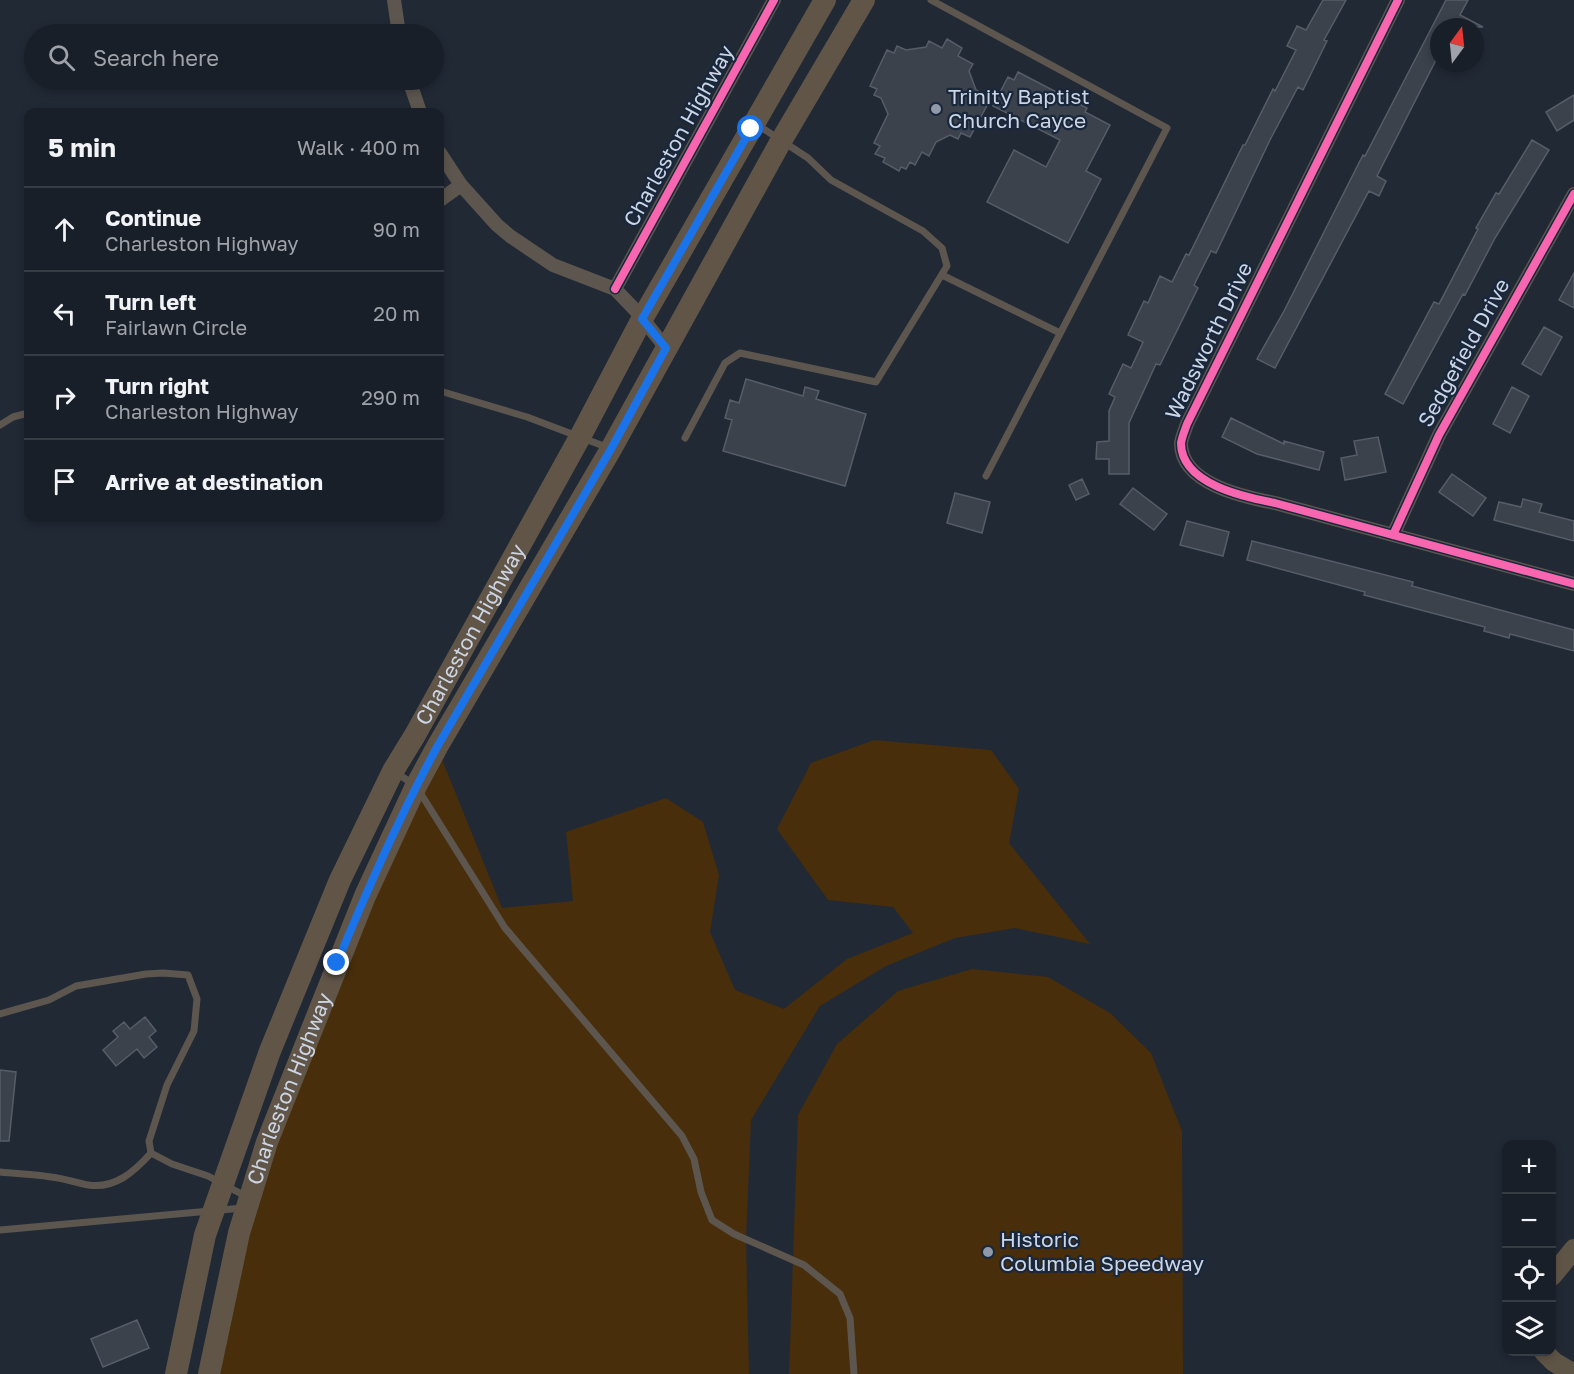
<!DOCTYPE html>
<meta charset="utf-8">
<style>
body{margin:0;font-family:"Golos Text",sans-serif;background:#262c34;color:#f1f3f6}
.controls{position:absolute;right:18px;bottom:18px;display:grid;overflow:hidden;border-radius:12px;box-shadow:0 3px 9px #0003}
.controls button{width:54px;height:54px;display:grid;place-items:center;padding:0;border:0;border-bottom:2px solid #373d45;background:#191f28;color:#f1f3f6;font:30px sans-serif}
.compass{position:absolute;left:1430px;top:18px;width:54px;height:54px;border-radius:50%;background:#191f28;box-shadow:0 3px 9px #0003;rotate:15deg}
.stop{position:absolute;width:18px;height:18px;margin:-14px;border:4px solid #1a73e8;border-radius:50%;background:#fff}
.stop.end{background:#1a73e8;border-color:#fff;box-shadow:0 2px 6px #0008}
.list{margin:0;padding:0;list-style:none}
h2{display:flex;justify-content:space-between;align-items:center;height:78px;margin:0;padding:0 24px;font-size:26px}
h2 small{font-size:20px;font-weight:400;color:#9fa2a8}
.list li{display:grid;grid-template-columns:39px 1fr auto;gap:18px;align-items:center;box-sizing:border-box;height:84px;padding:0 24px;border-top:2px solid #373d45}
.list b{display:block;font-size:22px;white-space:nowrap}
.list p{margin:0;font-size:20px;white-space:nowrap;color:#9fa2a8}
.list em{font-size:20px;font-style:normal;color:#9fa2a8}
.icon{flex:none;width:33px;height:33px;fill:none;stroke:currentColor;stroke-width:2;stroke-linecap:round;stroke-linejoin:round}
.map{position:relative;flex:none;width:1574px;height:1374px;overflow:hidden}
.search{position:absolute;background:#191f28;box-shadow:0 3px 9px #0003;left:24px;top:24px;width:420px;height:66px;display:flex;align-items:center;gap:15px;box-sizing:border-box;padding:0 21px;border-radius:33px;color:#9fa2a8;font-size:22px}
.panel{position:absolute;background:#191f28;box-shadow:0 3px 9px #0003;left:24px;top:108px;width:420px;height:414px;border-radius:12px}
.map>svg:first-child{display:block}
</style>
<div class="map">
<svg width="1574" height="1374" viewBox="0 0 1574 1374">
<rect width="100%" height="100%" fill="#212935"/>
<path fill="#482e0b" d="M874,740L991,750L1019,789L1009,843L1090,944L1015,928L955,938L886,966L820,1006L751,1120L746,1240L749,1374H209L239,1233L437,747L502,908L573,901L566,832L666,798L703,822L719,875L710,932L735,990L784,1009L847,959L913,933L893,907L828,900L777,829L811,763Z
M972,969L1048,977L1110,1013L1151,1053L1182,1131L1183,1374H789L798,1115L837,1044L898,991Z"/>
<path fill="#3b424c" stroke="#565d68" stroke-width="1.5" d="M1323,0H1346L1324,40L1327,41L1303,90L1298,87L1270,140L1216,253L1211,251L1194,285L1198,288L1160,365L1156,364L1129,423V474H1109V459H1096L1097,442L1109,441V411L1115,397L1109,394L1123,364L1131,368L1143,342L1128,335L1144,301L1148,303L1160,276L1172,282L1186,254L1189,255L1243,145H1245L1273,89L1275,91L1296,50L1287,46L1297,26L1306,30Z
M1446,0H1468L1460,15L1483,27H1439V54L1377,176L1386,181L1379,196L1369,191L1275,368L1257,359L1284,311L1363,155L1365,156Z
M947,39L962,48L958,56L973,64L969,71L976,90L991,98L970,137L961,133L958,139L950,135L936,142L929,156L922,152L915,165L910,162L906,169L901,167L899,171L883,162L885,158L875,154L880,146L874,143L888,114L881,98L874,95L877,89L870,86L887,50L894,53L897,46L906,50L926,47L929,41L942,48Z
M1018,72L1087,108L1085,112L1110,125L1086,171L1101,179L1068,243L987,202L1014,150L1046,167L1060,140L993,106L1008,77L1014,80Z
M1574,95V120L1557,131L1546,112Z
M1532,140L1549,150L1495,238L1465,295L1463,294L1403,404L1385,394L1434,302L1439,304L1478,229L1476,228L1496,193L1499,194Z
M1574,273V308L1559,300Z
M1544,327L1562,337L1541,375L1522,364Z
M746,379L803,396L805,387L819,391L816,399L866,414L845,486L723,451L732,420L725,418L730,400L739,403Z
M1512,387L1529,396L1510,433L1493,424Z
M1231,418L1284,444V441L1324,452L1319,470L1257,454L1222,437Z
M1378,437L1386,472L1345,480L1341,458L1357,455L1354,441Z
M1452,474L1486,498L1473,516L1439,492Z
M1082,479L1089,494L1076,500L1069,485Z
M1133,488L1167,514L1154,530L1120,504Z
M955,493L990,502L982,533L947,523Z
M1523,499L1542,504L1539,512L1574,521V541L1494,520L1499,502L1521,507Z
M1187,521L1229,532L1223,556L1180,545Z
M1252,541L1413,582L1412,586L1574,630V651L1510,634L1509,638L1484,631L1485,627L1364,595L1365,592L1247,560Z
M145,1017L156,1031L149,1037L157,1047L144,1058L137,1049L116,1066L103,1050L118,1037L113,1031L124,1022L130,1029Z
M0,1070L16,1072L9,1141H0Z
M137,1320L149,1348L103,1367L91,1339Z"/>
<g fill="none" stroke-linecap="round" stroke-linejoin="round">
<path stroke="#5d564f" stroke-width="7" d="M931,0L1167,128L986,476
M942,275L1060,333
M440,391L527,417L609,448
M0,425L13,417L28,413
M685,438L725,363L740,353L876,382L947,266L942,248L923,231L831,180L808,158L756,124
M395,772L416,786L505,928L682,1136L694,1159L701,1192L712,1220L734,1234L804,1265L840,1294L850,1318L854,1374
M0,1014L49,1000L76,986L146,974L163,973L188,975L197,999L194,1031L167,1085L149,1141L151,1153C134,1172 115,1189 88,1185C75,1183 64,1178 51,1177C34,1174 17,1174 0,1172
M151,1153L172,1164L208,1176L247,1197
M0,1230L243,1208"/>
<path stroke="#5d564f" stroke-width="14" d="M394,0L399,34
M1398,0L1187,424C1185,430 1182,437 1181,443C1181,484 1244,497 1275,503L1574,584
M409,80L420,112
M440,153L461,185L497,225L510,236L553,265L615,289L638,313L666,348
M440,200L461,185
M615,289L774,0
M1393,535L1439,435L1574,194"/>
<path stroke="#5f5547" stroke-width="20" d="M1552,1276L1574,1249
M1544,1352L1554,1362L1574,1374"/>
<g stroke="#615548" stroke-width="22">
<path id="s1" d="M176,1374L205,1235L270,1051L340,880L393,771L415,735L580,437L642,319L825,0"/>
<path id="s2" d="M209,1374L239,1233L267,1142L365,896L416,786L437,747L611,449L781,141L864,0"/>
</g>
<g stroke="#19273d" stroke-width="11">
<path id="cycleway" d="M1398,0L1187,424C1185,430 1182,437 1181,443C1181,484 1244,497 1275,503L1574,584
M615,289L774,0
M1393,535L1439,435L1574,194"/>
</g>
<use href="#cycleway" stroke="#f766af" stroke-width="8"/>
</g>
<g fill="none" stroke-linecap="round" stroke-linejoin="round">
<path stroke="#1a73e8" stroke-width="8" d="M337,963C367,890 399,817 437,747L611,449L666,348L642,319L751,129"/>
</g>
<g fill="#9099a7" stroke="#19273d" stroke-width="2">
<circle cx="936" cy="109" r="6"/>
<circle cx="988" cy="1252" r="6"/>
</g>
<g text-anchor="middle" stroke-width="4.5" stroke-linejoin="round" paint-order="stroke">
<g font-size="21" fill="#ccd5e4" stroke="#19273d" text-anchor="start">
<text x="948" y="104">Trinity Baptist<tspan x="948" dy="24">Church Cayce</tspan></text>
<text x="1000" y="1247">Historic<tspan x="1000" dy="24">Columbia Speedway</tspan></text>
</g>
<g font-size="21" fill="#ccd5e4" stroke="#19273d">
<text transform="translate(679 136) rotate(-61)" y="7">Charleston Highway</text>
<text transform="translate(1209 341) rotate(-64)" y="7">Wadsworth Drive</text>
<text transform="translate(1464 353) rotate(-61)" y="7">Sedgefield Drive</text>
<text dy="7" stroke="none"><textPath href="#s1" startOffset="800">Charleston Highway</textPath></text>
<text dy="7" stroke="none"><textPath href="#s2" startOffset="297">Charleston Highway</textPath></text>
</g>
</g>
</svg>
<div class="controls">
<button>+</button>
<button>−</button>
<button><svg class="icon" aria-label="locate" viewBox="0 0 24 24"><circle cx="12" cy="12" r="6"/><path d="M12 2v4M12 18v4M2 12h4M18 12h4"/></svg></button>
<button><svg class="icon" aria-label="layers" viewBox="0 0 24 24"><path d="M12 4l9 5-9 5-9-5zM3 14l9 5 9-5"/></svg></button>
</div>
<svg class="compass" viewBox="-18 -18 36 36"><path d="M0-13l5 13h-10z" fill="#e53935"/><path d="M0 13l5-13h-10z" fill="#9fa2a8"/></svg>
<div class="stop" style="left:751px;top:129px"></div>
<div class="stop end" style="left:337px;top:963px"></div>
<div class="search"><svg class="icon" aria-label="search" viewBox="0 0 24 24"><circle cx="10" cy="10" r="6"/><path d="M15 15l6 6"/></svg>Search here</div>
<section class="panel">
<h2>5 min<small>Walk · 400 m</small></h2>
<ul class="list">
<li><svg class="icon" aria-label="ahead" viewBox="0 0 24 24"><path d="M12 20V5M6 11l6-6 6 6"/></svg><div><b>Continue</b><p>Charleston Highway</p></div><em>90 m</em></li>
<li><svg class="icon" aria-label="left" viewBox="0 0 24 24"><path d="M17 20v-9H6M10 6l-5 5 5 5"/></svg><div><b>Turn left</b><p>Fairlawn Circle</p></div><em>20 m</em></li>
<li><svg class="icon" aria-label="right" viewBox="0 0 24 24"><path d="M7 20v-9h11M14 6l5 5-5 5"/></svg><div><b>Turn right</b><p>Charleston Highway</p></div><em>290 m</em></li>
<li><svg class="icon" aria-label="arrive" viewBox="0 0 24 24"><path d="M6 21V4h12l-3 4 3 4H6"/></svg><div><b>Arrive at destination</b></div></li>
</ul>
</section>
</div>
